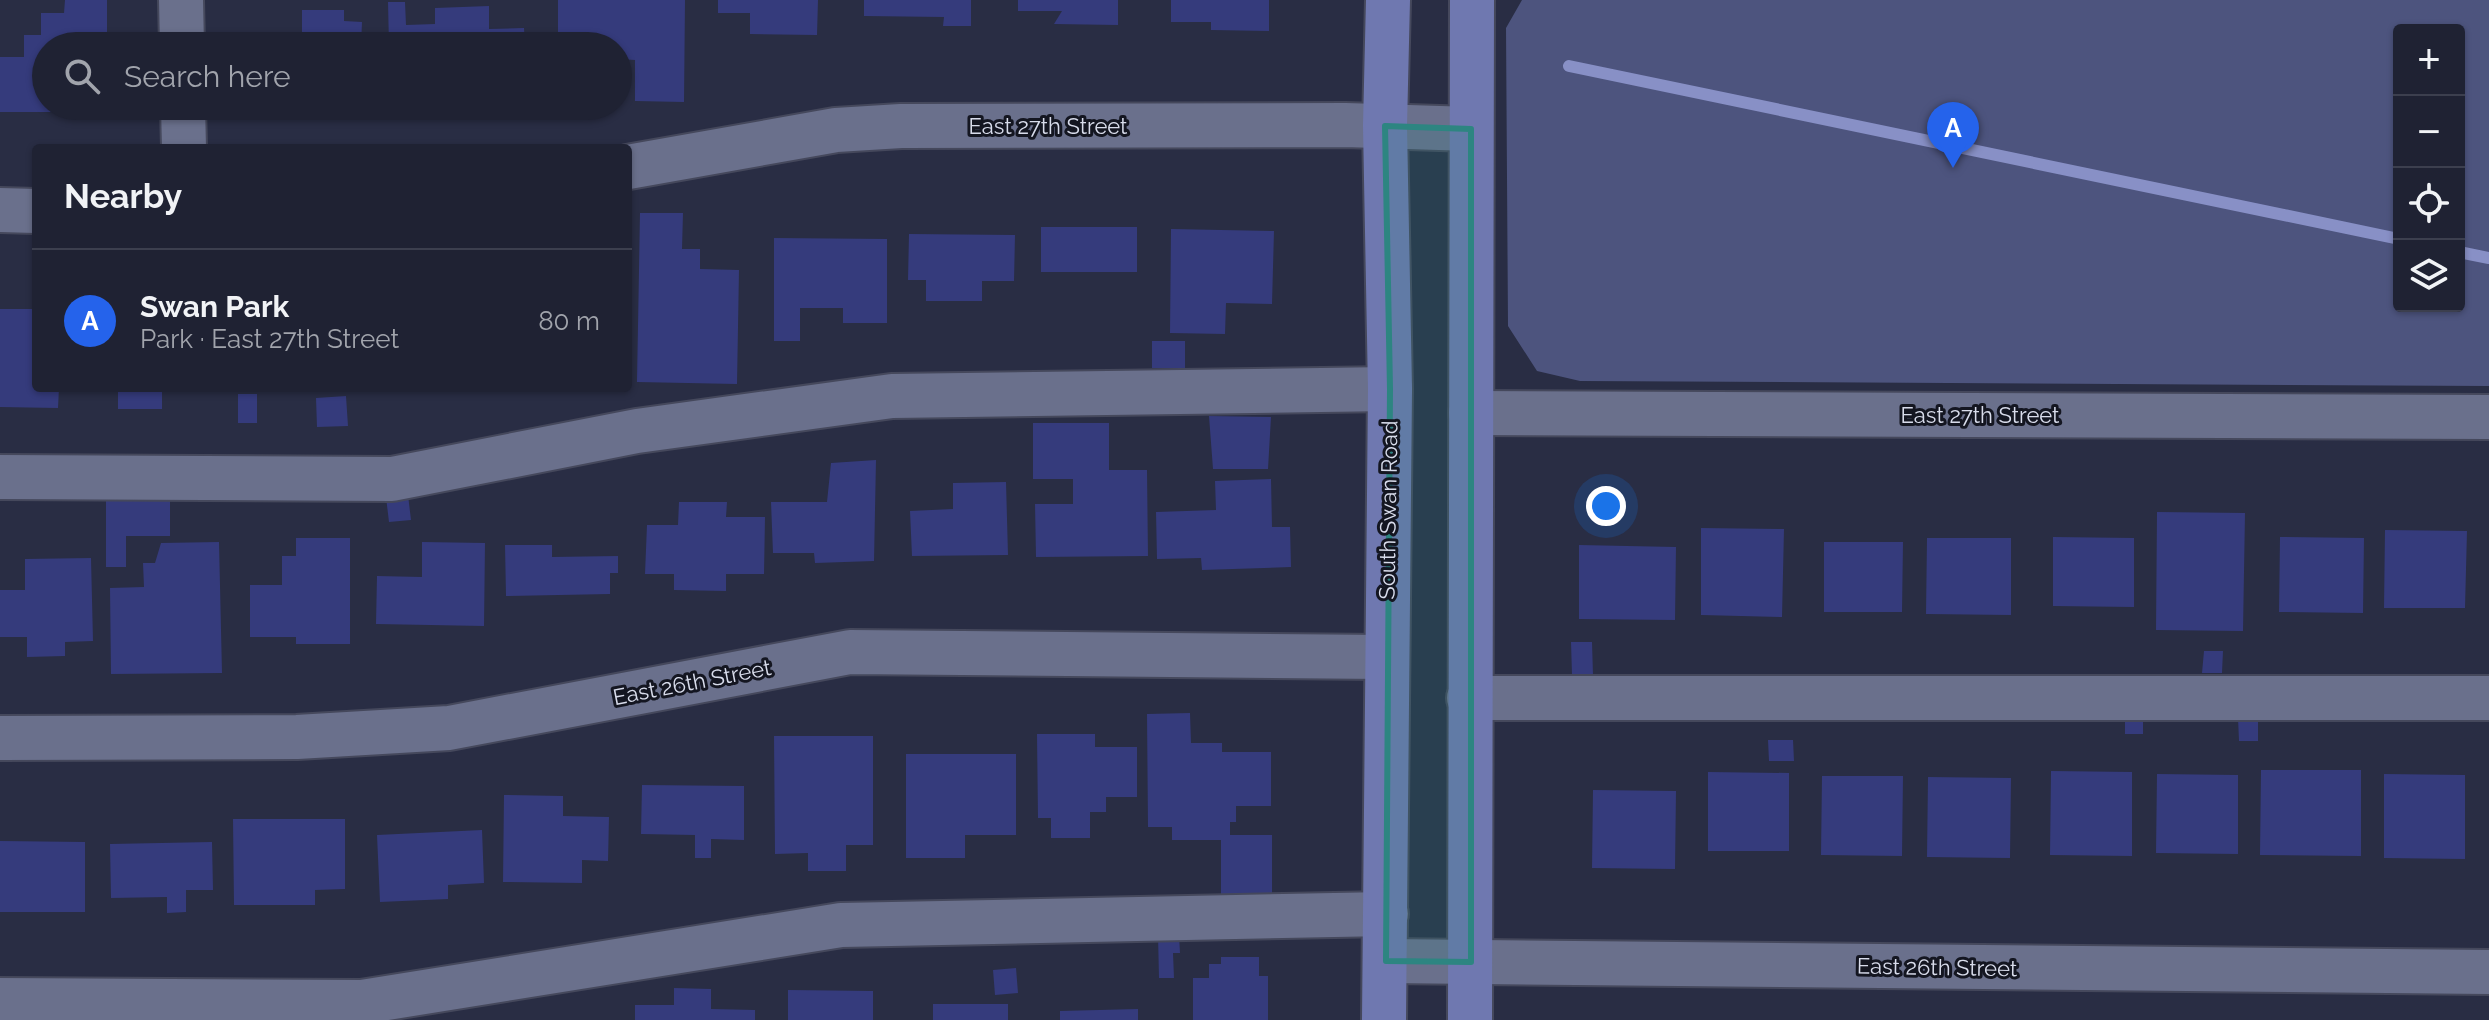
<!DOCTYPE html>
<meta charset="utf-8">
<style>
body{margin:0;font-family:Raleway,sans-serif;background:#2c2f3f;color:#f1f3f6}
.controls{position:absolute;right:24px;top:24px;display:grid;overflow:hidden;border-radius:8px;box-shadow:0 2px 6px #0004}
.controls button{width:72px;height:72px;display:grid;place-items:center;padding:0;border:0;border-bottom:2px solid #3c3f4e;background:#1f2233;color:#f1f3f6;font:40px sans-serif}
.you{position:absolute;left:1606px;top:506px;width:28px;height:28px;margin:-20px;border:6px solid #fff;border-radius:50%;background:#1a73e8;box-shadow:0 0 0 12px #1a73e833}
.badge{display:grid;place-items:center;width:52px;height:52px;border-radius:50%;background:#2563eb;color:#fff;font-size:26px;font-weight:700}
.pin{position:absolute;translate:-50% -66px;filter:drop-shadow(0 2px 4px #0008)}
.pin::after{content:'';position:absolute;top:42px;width:28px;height:24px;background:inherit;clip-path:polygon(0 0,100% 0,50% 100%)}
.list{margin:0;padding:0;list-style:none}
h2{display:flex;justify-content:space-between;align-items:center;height:104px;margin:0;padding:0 32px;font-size:34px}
h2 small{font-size:26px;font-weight:400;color:#a1a4ac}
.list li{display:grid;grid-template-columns:52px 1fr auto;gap:24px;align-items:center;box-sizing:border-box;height:144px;padding:0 32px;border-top:2px solid #3c3f4e}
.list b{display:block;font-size:30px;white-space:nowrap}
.list p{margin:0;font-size:26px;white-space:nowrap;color:#a1a4ac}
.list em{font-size:26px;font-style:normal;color:#a1a4ac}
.icon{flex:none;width:44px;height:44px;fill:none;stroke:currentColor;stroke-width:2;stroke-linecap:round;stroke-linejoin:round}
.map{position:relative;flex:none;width:2489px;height:1020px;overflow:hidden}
.search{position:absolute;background:#1f2233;box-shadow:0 2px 6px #0004;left:32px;top:32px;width:600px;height:88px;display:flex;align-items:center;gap:20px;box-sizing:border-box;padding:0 28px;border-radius:44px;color:#a1a4ac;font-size:30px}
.panel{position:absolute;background:#1f2233;box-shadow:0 2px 6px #0004;left:32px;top:144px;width:600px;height:248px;border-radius:8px}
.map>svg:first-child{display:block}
</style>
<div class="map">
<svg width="2489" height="1020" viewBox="0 0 2489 1020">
<rect width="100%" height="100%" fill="#292d44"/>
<path fill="#4d547e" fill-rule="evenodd" d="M1522,0H2489V386L1580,381L1537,371L1508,326L1506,28ZM2399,30H2459V306H2399Z"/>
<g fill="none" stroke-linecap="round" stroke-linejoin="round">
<path stroke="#8890c6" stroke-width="12" d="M1569,66L2399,239
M2459,252L2489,258"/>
</g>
<path fill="#353b7c" d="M65,0H107V46H46V106H107V112H0V57H24V35H41V13H64Z
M558,0H685L684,102L635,101V60L618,59V46H592V40H558Z
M718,0H818L817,35L750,34V13H718Z
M864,0H971V26H943L944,17L864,16Z
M1018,0H1118V25L1054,24L1062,11H1018Z
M1171,0H1269V31L1211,30V22H1171Z
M388,2H405L406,25L435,24V8L489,6V29L524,28L525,46H389Z
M302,10H344V21L362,22L361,46H288V32H302Z
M640,213H683L682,249H700V269L739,270L737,384L637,382Z
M1041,227H1137V272H1041Z
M1171,229L1274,231L1272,304L1226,303L1225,334L1170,333Z
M909,234L1015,235L1014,281H982V301H926V280H908Z
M774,238L887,239V323H843V308H800V341H774Z
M0,309H36V388H59L58,408L0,407Z
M1152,341H1185V368H1152Z
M118,388H162V409H118Z
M238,394H257V423H238Z
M346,396L348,426L317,427L316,398Z
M1209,416L1271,417L1268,469H1213Z
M1033,423H1109V470H1147L1148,556L1036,557L1035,504H1073V479H1033Z
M876,460L874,561L815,563L814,553H773L771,502H827L831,463Z
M1271,479L1272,527H1290L1291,567L1202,570L1201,558L1157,559L1156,512L1216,510L1215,481Z
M1006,482L1008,555L912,556L910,511L953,509V483Z
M106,495H170V536H126V567H106Z
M408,495L411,520L389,522L386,497Z
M679,502H727L726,517H765L764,574H726V591L674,590V574H645L647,525H678Z
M2157,512L2245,513L2243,631L2156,630Z
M1701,528L1784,529L1782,617L1701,615Z
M2385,530L2467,531L2465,608H2384Z
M2053,537L2134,538V607L2053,606Z
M2280,537L2364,538L2363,613L2279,612Z
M296,538H350V644H296V637H250V585H282V556H296Z
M1927,538H2011V615L1926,614Z
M219,542L222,673L111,674L110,588L144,587L143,563H155L161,543Z
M422,542L485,543L484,626L376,624L377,576L422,577Z
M1824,542H1903L1902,612H1824Z
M505,545H552V557L618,556V573H610V594L506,596Z
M1579,545L1676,547L1675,620L1579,619Z
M91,558L93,641L65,642V656L27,657V637H0V590H25V559Z
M1571,642H1592L1593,675H1572Z
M2204,651H2223L2222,673H2202Z
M1190,713L1191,743H1222V752H1271V806H1236V822H1230V835H1272V896H1221V840H1172V827H1148L1147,714Z
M2125,716H2143V734H2125Z
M2238,718H2258V741H2239Z
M1037,734H1095V747H1137V797H1106V812H1090V838H1051V818H1038Z
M774,736H873V845H846V871H808V853L775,854Z
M1768,740H1793L1794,761H1769Z
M906,754H1016V835H965V858H906Z
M2261,770H2361V856L2260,855Z
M2051,771L2132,772V856L2050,855Z
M1708,772L1789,773V851H1708Z
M2157,774L2238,775V854L2156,853Z
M2384,774L2465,775V859L2384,858Z
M1822,776H1903L1902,856L1821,855Z
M1928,777L2011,778L2010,858L1927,857Z
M642,785L744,786V840L711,839V858H695V835L641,834Z
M1593,790L1676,791L1675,869L1592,868Z
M504,795L563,796V816L609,817L608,861L582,860V883L503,882Z
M233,819H345V889L315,890V905H234Z
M482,830L484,883L448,885V899L380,902L377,835Z
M0,841L85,842V912H0Z
M212,842L213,890H186V912L167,913V897L111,898L110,844Z
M1158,935H1179L1180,953H1173L1174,978H1159Z
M1221,957H1259V976H1268V1020H1193V978H1209V964H1221Z
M1016,968L1018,993L995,995L993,970Z
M674,988L711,989V1009L755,1010V1020H635V1005H674Z
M788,990L873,991V1020H788Z
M933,1004H1008V1020H933Z
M1138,1009V1020H1060V1011Z"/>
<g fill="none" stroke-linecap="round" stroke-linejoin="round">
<g stroke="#45485c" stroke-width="48">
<path id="minor" d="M181,0L182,46
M183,106L184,148
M628,167L836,130L901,126L1345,125L1471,129
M0,210L36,211
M1471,413L2489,417
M0,477L392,479L637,431L892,396L1390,389
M1469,698H2489
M0,738L297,737L449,728L850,652L1385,657
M1386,961L2489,972
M0,1000L362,1002L841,925L1386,914"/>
</g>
<g stroke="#45485c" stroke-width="48">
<path id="major" d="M1384,1020L1390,389L1385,126L1388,0
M1470,1020L1472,0"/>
</g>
<use href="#minor" stroke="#6a708c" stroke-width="44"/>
<use href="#major" stroke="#6f78b0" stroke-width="44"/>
</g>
<path fill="#2d8581" fill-opacity="0.2" stroke="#2d8581" stroke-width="6" stroke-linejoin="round" d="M1385,126L1471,129V962L1386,961L1390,389Z"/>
<g text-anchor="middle" stroke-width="6" stroke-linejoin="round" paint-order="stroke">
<g font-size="22" fill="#d8dceb" stroke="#141621">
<text x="1048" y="134">East 27th Street</text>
<text x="1980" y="423">East 27th Street</text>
<text transform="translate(1388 510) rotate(-89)" y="8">South Swan Road</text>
<text transform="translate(692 682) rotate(-11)" y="8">East 26th Street</text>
<text transform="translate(1937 967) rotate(1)" y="8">East 26th Street</text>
</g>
</g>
</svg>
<div class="controls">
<button>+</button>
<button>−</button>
<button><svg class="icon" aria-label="locate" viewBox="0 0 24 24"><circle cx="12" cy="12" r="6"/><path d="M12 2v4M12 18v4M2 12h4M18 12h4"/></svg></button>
<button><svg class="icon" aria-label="layers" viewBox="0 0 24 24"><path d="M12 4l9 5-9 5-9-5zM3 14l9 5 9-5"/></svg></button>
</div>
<div class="you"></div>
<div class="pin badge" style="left:1953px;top:168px">A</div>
<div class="search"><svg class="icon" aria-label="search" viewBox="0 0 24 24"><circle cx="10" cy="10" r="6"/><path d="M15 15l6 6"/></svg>Search here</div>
<section class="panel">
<h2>Nearby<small></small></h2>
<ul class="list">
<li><span class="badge">A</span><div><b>Swan Park</b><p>Park · East 27th Street</p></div><em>80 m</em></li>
</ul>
</section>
</div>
